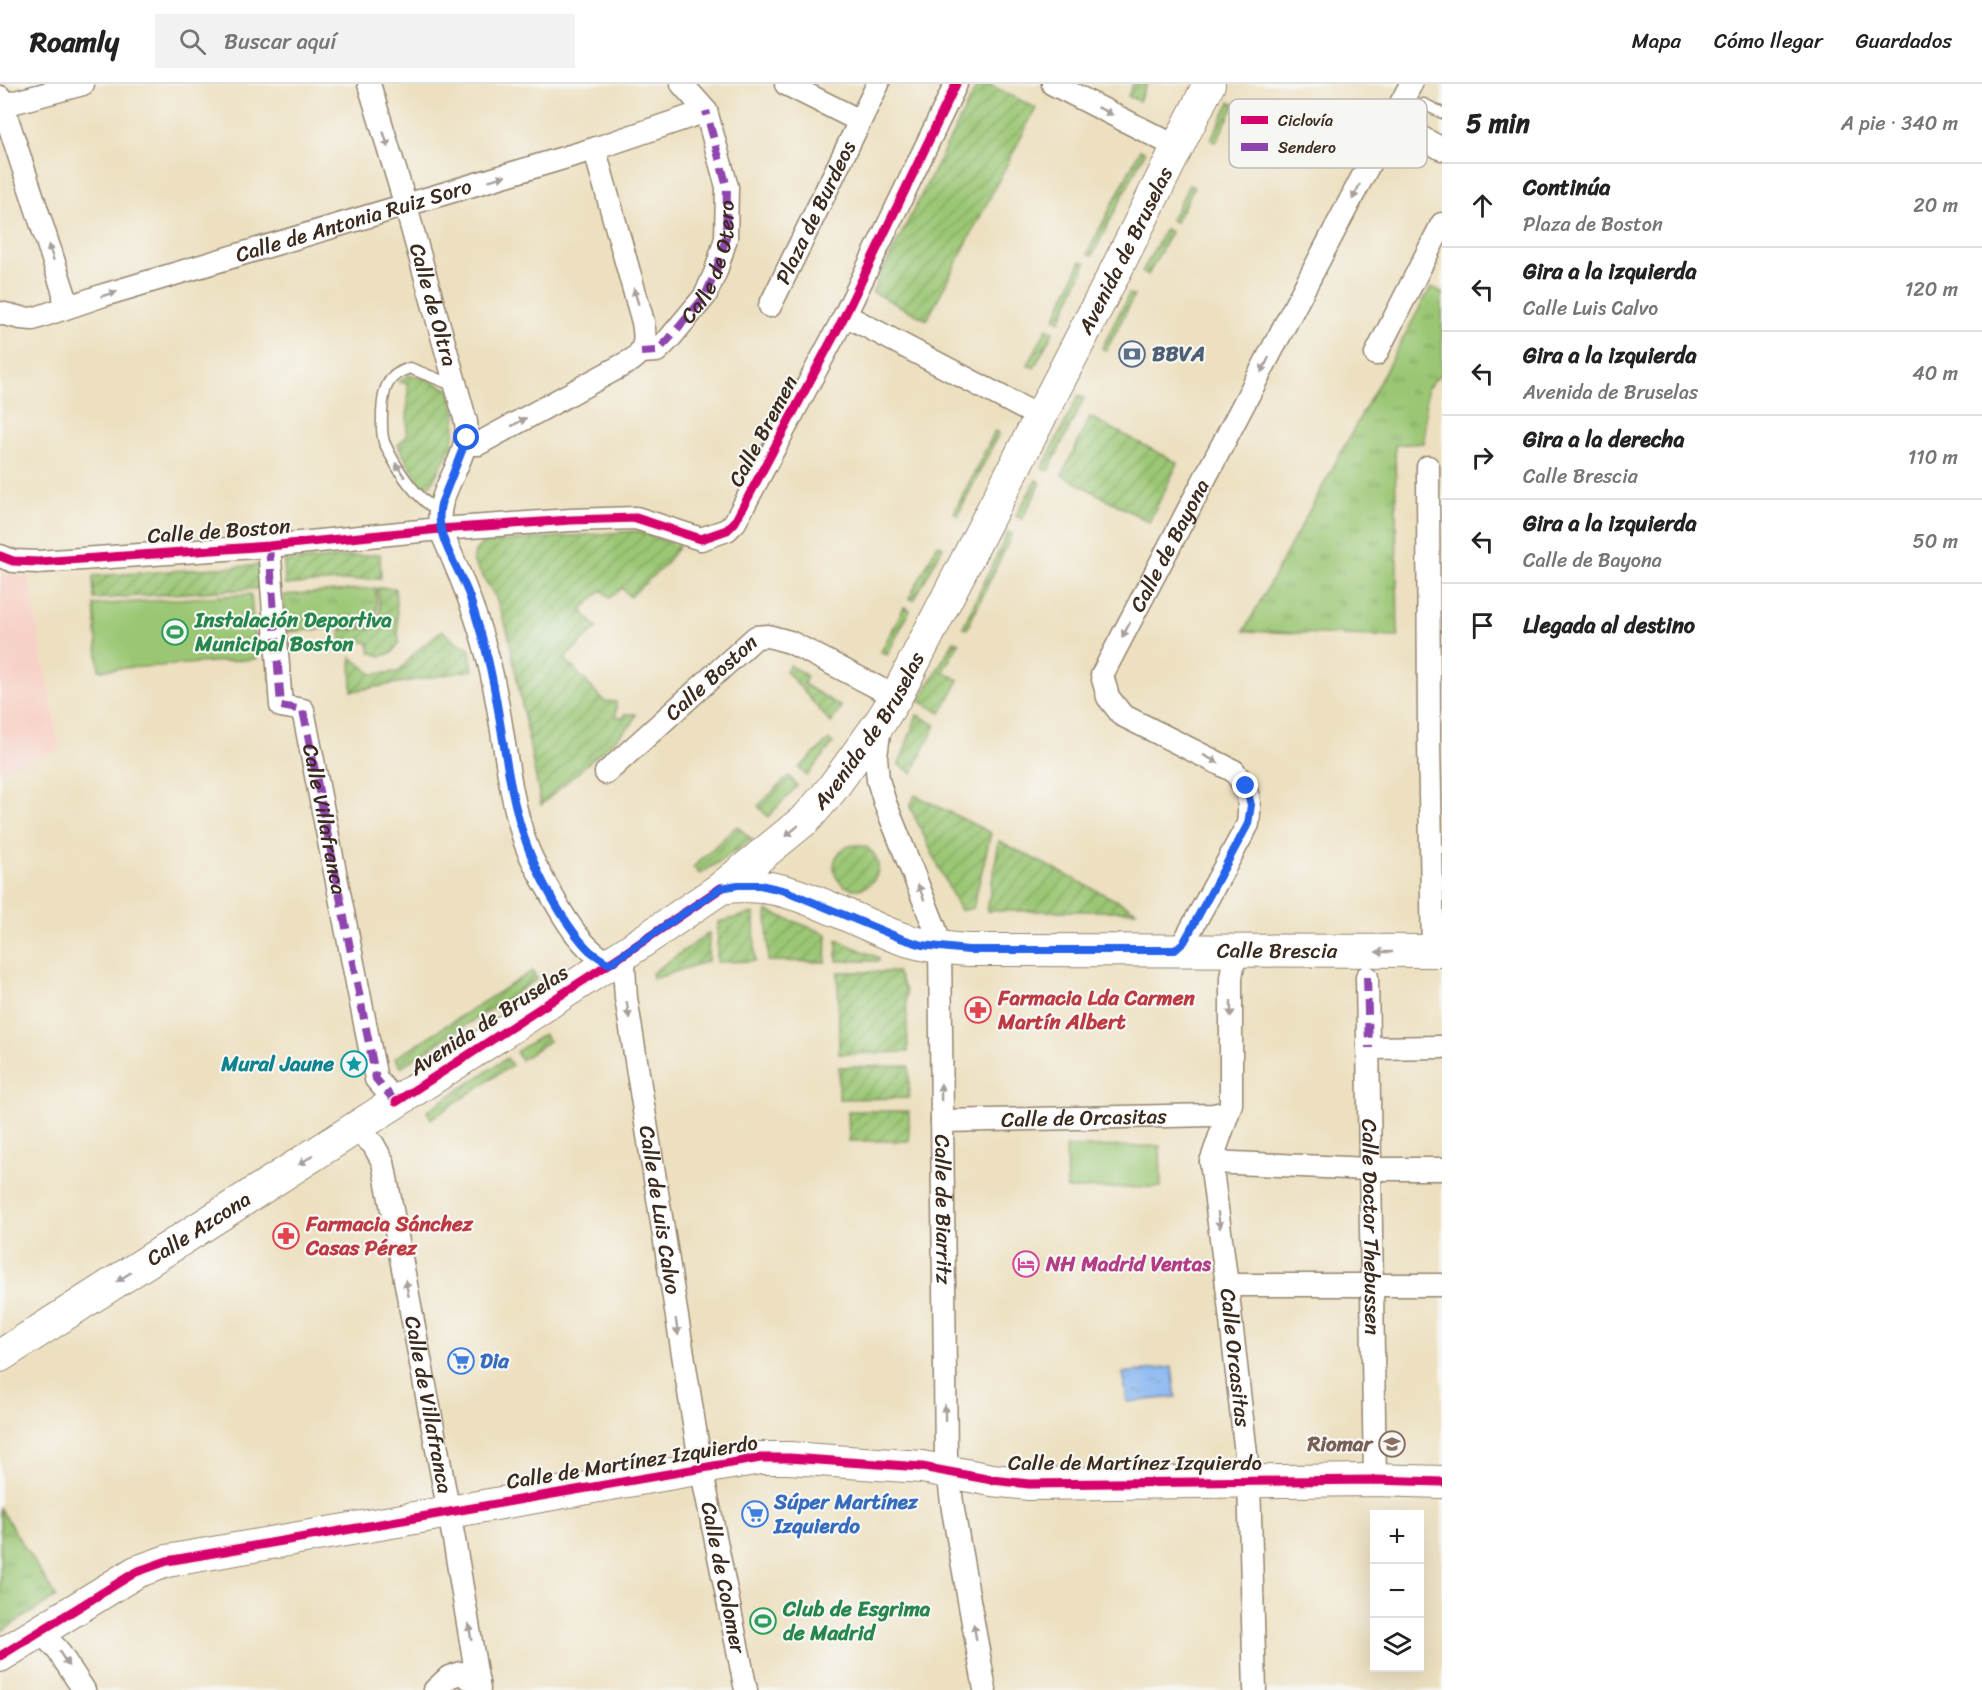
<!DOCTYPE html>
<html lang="es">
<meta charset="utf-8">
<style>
body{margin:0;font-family:Sriracha,sans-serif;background:#f2f2f2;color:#222}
.controls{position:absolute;right:18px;bottom:18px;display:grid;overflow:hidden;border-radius:0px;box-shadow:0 6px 24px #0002}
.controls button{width:54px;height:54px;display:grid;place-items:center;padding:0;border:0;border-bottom:2px solid #e0e0e0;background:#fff;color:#222;font:30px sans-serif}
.stop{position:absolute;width:18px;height:18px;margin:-14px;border:4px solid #2563eb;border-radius:50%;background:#fff}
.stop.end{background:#2563eb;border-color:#fff;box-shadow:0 2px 6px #0008}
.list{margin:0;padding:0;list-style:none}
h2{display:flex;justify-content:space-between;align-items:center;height:78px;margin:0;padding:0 24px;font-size:26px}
h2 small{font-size:20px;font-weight:400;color:#767676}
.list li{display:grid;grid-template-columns:39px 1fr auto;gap:18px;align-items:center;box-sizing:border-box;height:84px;padding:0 24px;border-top:2px solid #e0e0e0}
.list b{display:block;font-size:22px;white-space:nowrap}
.list p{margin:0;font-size:20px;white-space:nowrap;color:#767676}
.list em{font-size:20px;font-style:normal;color:#767676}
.icon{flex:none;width:33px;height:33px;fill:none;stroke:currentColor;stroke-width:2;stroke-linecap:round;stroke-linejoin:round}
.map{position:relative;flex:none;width:1442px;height:1606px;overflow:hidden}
header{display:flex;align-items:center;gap:36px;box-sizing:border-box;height:84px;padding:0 30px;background:#fff;border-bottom:2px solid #e0e0e0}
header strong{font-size:28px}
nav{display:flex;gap:33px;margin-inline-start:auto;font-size:21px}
.search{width:420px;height:54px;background:#f2f2f2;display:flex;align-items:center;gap:15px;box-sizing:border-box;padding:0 21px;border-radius:0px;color:#767676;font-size:22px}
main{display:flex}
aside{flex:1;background:#fff}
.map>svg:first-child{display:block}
</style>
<header>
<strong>Roamly</strong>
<div class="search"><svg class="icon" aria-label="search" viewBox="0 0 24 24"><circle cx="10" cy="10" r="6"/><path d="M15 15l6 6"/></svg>Buscar aquí</div>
<nav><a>Mapa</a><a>Cómo llegar</a><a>Guardados</a></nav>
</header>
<main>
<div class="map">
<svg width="1442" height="1606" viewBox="0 0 1442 1606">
<defs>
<pattern id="park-tufts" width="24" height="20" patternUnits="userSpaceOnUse" patternTransform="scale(1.5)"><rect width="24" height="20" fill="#9bc774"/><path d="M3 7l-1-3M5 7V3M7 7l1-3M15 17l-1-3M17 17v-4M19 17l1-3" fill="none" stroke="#80a25f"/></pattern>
<pattern id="garden-furrows" width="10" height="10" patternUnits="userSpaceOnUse" patternTransform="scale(1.5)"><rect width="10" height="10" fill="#9bc774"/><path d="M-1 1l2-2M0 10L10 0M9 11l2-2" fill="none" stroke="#80a25f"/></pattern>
<pattern id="water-ripples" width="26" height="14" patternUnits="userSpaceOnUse" patternTransform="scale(1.5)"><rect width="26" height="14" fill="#86b6f1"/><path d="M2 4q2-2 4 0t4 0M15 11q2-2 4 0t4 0" fill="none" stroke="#6f94c3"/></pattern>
</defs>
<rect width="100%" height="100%" fill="#f6f6f2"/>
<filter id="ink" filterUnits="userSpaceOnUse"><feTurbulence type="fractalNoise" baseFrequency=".0167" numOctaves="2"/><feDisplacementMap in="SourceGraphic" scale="12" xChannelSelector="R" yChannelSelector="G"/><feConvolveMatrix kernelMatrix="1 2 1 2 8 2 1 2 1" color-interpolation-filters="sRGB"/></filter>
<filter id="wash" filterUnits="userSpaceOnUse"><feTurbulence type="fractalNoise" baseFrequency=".008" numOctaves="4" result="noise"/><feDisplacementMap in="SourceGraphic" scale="24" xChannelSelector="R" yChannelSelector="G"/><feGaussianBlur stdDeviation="1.35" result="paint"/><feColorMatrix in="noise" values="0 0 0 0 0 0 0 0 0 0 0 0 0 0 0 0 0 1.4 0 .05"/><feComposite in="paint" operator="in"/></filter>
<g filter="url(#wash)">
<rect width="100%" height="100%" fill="#ede0c0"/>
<path fill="#f7d1c7" d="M0,491L28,492L60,666L0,687Z"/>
<path fill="url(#park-tufts)" stroke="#6b7849" stroke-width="1.5" d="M1431,203L1442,208V291H1439L1427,305L1424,359L1395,361L1398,553L1244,547Z
M376,504L377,541L286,548L284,511Z
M0,1424L56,1513L0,1548Z"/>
<path fill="url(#garden-furrows)" stroke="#6b7849" stroke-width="1.5" d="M978,0H989L1036,24L927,236L872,208Z
M1133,0H1147L1139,17L1128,12Z
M1230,18L1235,20L1216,58L1211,55Z
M1140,66L1145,68L1092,172L1087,170Z
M1189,101L1194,103L1176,138L1171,136Z
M1165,145L1171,148L1148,191L1142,188Z
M1081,177L1086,179L1060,237L1055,234Z
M1129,210L1134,212L1106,267L1102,264Z
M1047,244L1053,248L1034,284L1028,281Z
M409,291L427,295L450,306L456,330L453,360L430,402L420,401L398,361L407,352L408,300L399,298Z
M1079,311L1084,314L1048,387L1042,384Z
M1090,333L1178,379L1149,438L1062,391Z
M995,347L999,349L958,431L954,429Z
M1036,396L1041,399L1022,435L1016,432Z
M636,447L679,462L663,483L630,513L622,504L610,514L602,506L581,526L597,544L564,574L604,617L616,618V633L624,634V630H636L632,640L541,721L508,548L495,512L473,477L475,467L482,459Z
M1008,448L1012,450L967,545L963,543Z
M938,460L943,463L914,516L909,514Z
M380,470L381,494L285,501L284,478Z
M262,481L264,504L94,515L93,492Z
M378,504H395L399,558L392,569L381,572L371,569L368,558L341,557V546L381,543Z
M904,523L910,526L887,571L881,568Z
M442,546L454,557L469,564L473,586L352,607L351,573L372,590L398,588L418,566Z
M954,557L959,559L943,587L959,596L941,629L919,617Z
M790,581L807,592L804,600L841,623L831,639L786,587Z
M917,631L936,641L912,689L899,681Z
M829,656L833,659L807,692L799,684Z
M789,692L797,702L768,733L758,722Z
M915,711L991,749L973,824L960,827L910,723Z
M737,742L752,756L700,790L693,783Z
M999,757L1137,827H987Z
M834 783a22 22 0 1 1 44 0a22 22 0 1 1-44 0Z
M767,827L827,850L826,878L768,877Z
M754,829L755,877L717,878L718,838Z
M709,849L708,877L653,895L652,889Z
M837,856L879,874V877H837Z
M532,887L537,895L401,983L395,974Z
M838,888H897L906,907L908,968L839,970Z
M544,950L549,957L521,976L516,968Z
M507,974L512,981L431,1035L427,1027Z
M909,982V1014L839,1015V983Z
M848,1027H909V1057H849Z"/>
<path fill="#9bc774" stroke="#6b7849" stroke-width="1.5" d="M251,510L256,575L99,586L94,521Z
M1160,1062L1161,1103L1067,1105L1066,1063Z"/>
<path fill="url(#water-ripples)" stroke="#607088" stroke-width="1.5" d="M1172,1283L1176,1313L1127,1318L1123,1289Z"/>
</g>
<g filter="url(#ink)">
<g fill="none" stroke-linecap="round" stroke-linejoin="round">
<g stroke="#94856f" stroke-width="13">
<path id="lane" d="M1424,20L1442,29
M439,428C414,412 396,384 384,358C381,348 382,339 382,329C383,306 386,291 410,284L455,302"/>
</g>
<g stroke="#94856f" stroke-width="25">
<g id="street">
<path id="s1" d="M369,0L403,112L466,338C471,378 434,405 440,445C460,490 479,535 490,583C504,640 506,701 525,758C532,779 545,799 556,819C571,845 583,863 609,880"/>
<path d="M786,0L860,37"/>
<path d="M1053,0L1177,63"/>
<path d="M0,13L64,209V224"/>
<path d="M0,22L83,0"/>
<path d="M1393,33L1400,42L1442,65"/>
<path id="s2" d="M770,222L878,0"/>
<path id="s3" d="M0,229L21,234L33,235L104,211L597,64L706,27"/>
<path d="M845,231L1040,333"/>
<path id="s4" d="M641,268L657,267L669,255L705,212L716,187L726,154L727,103L706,27L682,0"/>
<path d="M1376,270L1442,140"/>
<path d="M467,360H478L632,276C646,266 646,255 643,238L597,74V64"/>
<path d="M1428,383L1429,657L1433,867"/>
<path d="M269,462L281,622L303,626L376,995L396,1018"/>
<path d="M0,472L13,477L38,478L269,462L440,445L571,436L636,434L701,455L727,446L735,438L845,231L956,0"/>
<path id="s5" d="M880,641L876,673L878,696L885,719L935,844L940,863L946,1372L953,1426L985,1606"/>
<path id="s6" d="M606,689L756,553L768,552L790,558L896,613"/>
<path id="s7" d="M1175,866L1184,858L1189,849L1248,740C1251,716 1249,707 1234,687L1122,631L1108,613L1102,591L1411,0"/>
<path id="s8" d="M627,868L624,884L626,914L701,1383L746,1606"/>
<path id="s9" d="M1239,868L1233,881L1231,894V1020L1211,1078L1227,1201L1249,1397L1255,1606"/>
<path id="s10" d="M1367,893L1375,1396"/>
<path d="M1369,964L1442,963"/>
<path id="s11" d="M942,1037L1213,1031L1228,1028"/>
<path id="s12" d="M355,1045L373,1060L383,1078L455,1461L479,1606"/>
<path d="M1211,1078L1369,1085H1442"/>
<path d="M1227,1201H1442"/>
<path d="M39,1547L57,1565L84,1606"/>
<path d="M435,1606L449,1593L460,1589L478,1599"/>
</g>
</g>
<g stroke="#94856f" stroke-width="34">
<g id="secondary">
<path id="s13" d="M721,804C786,792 842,833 900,854C923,862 945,864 968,866L1442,867"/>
<path id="s14" d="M0,1272L396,1018L627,868L721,804L807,734L831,706L881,637L896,613L1115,188L1209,0"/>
<path d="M0,1572L136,1488L167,1477L760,1374H789L922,1383L992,1396L1029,1400L1375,1396L1442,1398"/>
</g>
</g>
<use href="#lane" stroke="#fff" stroke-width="10"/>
<use href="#street" stroke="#fff" stroke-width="22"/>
<use href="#secondary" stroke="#fff" stroke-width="32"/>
<g stroke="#8e44ad" stroke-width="8" stroke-dasharray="15 8" stroke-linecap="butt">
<path d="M641,268L657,267L669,255L705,212L716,187L726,154L727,103L706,27"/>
<path id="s15" d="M269,462L281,622L303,626L376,995L396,1018"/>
<path d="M1367,893L1369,964"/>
</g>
<g stroke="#f6f6f2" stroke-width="13">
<path id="cycleway" d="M0,472L13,477L38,478L269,462L440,445L571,436L636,434L701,455L727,446L735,438L845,231L956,0
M396,1018L627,868L721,804
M0,1572L136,1488L167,1477L760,1374H789L922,1383L992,1396L1029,1400L1375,1396L1442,1398"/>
</g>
<use href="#cycleway" stroke="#d6006c" stroke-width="9"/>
</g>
<defs><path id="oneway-solid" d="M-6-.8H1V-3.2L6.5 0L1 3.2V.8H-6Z" transform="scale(1.5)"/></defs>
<g fill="#a79f9a">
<use href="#oneway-solid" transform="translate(1105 27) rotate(27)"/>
<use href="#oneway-solid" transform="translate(386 56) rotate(73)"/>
<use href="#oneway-solid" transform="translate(497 94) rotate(-17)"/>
<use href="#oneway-solid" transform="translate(1356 108) rotate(116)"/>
<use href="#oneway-solid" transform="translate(51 168) rotate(-108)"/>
<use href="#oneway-solid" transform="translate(109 210) rotate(-17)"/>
<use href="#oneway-solid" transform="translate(636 212) rotate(-106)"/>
<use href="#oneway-solid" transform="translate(1265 281) rotate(118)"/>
<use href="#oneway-solid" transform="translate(519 338) rotate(-29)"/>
<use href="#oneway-solid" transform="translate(400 386) rotate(-123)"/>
<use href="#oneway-solid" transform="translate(1126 546) rotate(118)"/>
<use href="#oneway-solid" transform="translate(1211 675) rotate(27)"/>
<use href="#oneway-solid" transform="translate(792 747) rotate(139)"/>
<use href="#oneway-solid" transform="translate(921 808) rotate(-112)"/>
<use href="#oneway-solid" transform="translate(1384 868) rotate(180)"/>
<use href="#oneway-solid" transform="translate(1231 925) rotate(90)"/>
<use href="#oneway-solid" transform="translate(628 926) rotate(81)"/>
<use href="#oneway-solid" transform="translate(941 1008) rotate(-91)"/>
<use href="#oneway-solid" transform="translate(306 1076) rotate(147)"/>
<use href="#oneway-solid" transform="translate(1219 1136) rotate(82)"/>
<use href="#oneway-solid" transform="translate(124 1193) rotate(147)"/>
<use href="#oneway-solid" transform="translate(407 1204) rotate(-101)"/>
<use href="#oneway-solid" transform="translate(677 1243) rotate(81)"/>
<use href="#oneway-solid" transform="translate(945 1329) rotate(-91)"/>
<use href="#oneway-solid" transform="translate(470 1548) rotate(-99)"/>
<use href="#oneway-solid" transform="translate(975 1548) rotate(-100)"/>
<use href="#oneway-solid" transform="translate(64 1575) rotate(57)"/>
</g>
</g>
<g fill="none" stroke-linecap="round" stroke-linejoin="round" filter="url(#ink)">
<path stroke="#2563eb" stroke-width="8" d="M467,354L441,420C433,452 460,484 470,514C477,537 485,560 490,584C505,650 507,721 536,783C547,808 571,849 590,867C596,872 603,876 609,880L721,804L738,801H760L786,807L900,854L922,861L968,866H1175L1184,858L1189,849L1248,740L1251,721L1246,702"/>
</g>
<defs>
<g id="bank-ring" transform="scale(1.35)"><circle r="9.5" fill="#f6f6f2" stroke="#5c6f8a" stroke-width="1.5"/><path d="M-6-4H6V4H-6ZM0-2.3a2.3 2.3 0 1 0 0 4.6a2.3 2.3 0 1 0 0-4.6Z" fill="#5c6f8a"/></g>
<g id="stadium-ring" transform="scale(1.35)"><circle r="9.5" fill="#f6f6f2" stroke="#2e9e5b" stroke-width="1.5"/><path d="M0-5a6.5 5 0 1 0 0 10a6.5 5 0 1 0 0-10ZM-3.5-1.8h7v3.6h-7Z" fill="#2e9e5b"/></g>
<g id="pharmacy-ring" transform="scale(1.35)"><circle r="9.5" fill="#f6f6f2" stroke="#e0444e" stroke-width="1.5"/><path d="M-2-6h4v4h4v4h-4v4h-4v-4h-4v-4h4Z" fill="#e0444e"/></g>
<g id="sight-ring" transform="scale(1.35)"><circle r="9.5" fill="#f6f6f2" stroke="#0f9aa8" stroke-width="1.5"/><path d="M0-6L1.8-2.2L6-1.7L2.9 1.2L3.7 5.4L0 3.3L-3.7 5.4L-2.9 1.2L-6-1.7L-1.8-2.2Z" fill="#0f9aa8"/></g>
<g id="hotel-ring" transform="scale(1.35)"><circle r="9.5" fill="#f6f6f2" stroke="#d1479c" stroke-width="1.5"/><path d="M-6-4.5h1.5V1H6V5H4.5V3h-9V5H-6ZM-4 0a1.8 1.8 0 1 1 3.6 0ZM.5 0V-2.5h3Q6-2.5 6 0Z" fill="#d1479c"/></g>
<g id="supermarket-ring" transform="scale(1.35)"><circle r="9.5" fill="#f6f6f2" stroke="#3f7fe0" stroke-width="1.5"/><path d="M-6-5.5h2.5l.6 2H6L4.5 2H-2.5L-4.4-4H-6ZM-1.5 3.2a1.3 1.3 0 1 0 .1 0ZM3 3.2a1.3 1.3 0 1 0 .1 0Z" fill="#3f7fe0"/></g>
<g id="school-ring" transform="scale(1.35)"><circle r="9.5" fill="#f6f6f2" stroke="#8d6e63" stroke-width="1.5"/><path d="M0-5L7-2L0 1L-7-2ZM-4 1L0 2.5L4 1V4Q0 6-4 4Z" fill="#8d6e63"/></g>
</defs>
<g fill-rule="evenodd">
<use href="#bank-ring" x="1132" y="270"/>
<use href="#stadium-ring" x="175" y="548"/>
<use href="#pharmacy-ring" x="978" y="926"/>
<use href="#sight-ring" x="354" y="980"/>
<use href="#pharmacy-ring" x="286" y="1152"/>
<use href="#hotel-ring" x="1026" y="1180"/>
<use href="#supermarket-ring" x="461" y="1277"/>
<use href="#school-ring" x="1392" y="1360"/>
<use href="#supermarket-ring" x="755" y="1430"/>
<use href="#stadium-ring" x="763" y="1537"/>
</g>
<g text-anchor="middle" stroke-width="4.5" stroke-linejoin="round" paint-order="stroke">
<g font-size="21" fill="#3b2a1e" stroke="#f6f6f2">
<text dy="7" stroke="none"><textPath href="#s2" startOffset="104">Plaza de Burdeos</textPath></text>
<text dy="7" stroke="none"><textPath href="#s3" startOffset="369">Calle de Antonia Ruiz Soro</textPath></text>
<text dy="7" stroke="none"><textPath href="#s14" startOffset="1623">Avenida de Bruselas</textPath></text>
<text dy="7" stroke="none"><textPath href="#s4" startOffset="123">Calle de Otero</textPath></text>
<text dy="7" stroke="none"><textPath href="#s1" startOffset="230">Calle de Oltra</textPath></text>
<text transform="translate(763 347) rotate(-62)" y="7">Calle Bremen</text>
<text transform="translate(219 447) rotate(-4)" y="7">Calle de Boston</text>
<text dy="7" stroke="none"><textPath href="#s7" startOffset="520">Calle de Bayona</textPath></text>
<text dy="7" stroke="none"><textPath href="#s6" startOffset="142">Calle Boston</textPath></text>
<text dy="7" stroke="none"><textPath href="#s14" startOffset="1078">Avenida de Bruselas</textPath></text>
<text dy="7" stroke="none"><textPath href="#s15" startOffset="294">Calle Villafranca</textPath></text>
<text dy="7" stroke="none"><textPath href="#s13" startOffset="567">Calle Brescia</textPath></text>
<text transform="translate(489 936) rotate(-33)" y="7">Avenida de Bruselas</text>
<text dy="7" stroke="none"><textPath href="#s11" startOffset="142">Calle de Orcasitas</textPath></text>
<text dy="7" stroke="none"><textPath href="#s5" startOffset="496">Calle de Biarritz</textPath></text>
<text dy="7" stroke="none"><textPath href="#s8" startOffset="261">Calle de Luis Calvo</textPath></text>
<text dy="7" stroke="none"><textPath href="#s10" startOffset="250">Calle Doctor Thebussen</textPath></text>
<text dy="7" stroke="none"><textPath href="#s14" startOffset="236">Calle Azcona</textPath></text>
<text dy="7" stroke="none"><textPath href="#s9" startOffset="412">Calle Orcasitas</textPath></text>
<text dy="7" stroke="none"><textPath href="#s12" startOffset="291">Calle de Villafranca</textPath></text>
<text transform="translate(632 1378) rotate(-9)" y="7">Calle de Martínez Izquierdo</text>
<text x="1135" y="1386">Calle de Martínez Izquierdo</text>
<text dy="7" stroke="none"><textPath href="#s8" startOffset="634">Calle de Colomer</textPath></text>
</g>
<g font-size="21" font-weight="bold" fill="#4e5e75" stroke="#f6f6f2" text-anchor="start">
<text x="1152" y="277">BBVA</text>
</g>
<g font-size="21" font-weight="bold" fill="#27864d" stroke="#f6f6f2" text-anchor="start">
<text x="195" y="543">Instalación Deportiva<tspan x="195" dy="24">Municipal Boston</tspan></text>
<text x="783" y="1532">Club de Esgrima<tspan x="783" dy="24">de Madrid</tspan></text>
</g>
<g font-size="21" font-weight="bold" fill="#be3a42" stroke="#f6f6f2" text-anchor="start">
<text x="998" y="921">Farmacia Lda Carmen<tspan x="998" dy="24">Martín Albert</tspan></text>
<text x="306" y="1147">Farmacia Sánchez<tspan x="306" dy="24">Casas Pérez</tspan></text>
</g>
<g font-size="21" font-weight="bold" fill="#0d838f" stroke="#f6f6f2" text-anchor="end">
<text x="334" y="987">Mural Jaune</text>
</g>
<g font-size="21" font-weight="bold" fill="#b23c85" stroke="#f6f6f2" text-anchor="start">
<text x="1046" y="1187">NH Madrid Ventas</text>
</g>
<g font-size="21" font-weight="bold" fill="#366cbe" stroke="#f6f6f2" text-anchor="start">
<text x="480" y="1284">Dia</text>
<text x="774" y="1425">Súper Martínez<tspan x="774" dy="24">Izquierdo</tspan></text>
</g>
<g font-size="21" font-weight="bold" fill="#785e54" stroke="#f6f6f2" text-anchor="end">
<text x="1372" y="1367">Riomar</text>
</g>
</g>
<rect x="1229" y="15" width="198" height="69" rx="9" fill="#f6f6f2" stroke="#beb9b2" stroke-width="1.5"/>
<rect x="1241" y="32" width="27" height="8" fill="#d6006c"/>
<rect x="1241" y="59" width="27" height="8" fill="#8e44ad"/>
<g font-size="16" fill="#3b2a1e">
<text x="1278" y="42">Ciclovía</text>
<text x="1278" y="69">Sendero</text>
</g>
</svg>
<div class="controls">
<button>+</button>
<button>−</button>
<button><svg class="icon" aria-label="layers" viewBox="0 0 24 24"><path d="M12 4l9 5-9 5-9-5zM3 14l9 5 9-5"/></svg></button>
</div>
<div class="stop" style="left:467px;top:354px"></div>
<div class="stop end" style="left:1246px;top:702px"></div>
</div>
<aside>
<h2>5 min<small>A pie · 340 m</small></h2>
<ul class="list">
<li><svg class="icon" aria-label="ahead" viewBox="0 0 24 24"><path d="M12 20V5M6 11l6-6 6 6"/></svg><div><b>Continúa</b><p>Plaza de Boston</p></div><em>20 m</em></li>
<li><svg class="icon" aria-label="left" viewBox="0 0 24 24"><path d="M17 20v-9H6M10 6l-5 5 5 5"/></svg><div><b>Gira a la izquierda</b><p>Calle Luis Calvo</p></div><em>120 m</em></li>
<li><svg class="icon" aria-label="left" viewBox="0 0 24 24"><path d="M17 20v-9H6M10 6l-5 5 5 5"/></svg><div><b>Gira a la izquierda</b><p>Avenida de Bruselas</p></div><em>40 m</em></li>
<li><svg class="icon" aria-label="right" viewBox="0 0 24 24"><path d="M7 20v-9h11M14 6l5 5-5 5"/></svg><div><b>Gira a la derecha</b><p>Calle Brescia</p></div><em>110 m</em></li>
<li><svg class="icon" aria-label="left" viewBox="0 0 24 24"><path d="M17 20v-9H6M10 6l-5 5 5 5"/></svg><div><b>Gira a la izquierda</b><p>Calle de Bayona</p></div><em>50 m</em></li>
<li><svg class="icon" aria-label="arrive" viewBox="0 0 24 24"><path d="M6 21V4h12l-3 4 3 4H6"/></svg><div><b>Llegada al destino</b></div></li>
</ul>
</aside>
</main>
